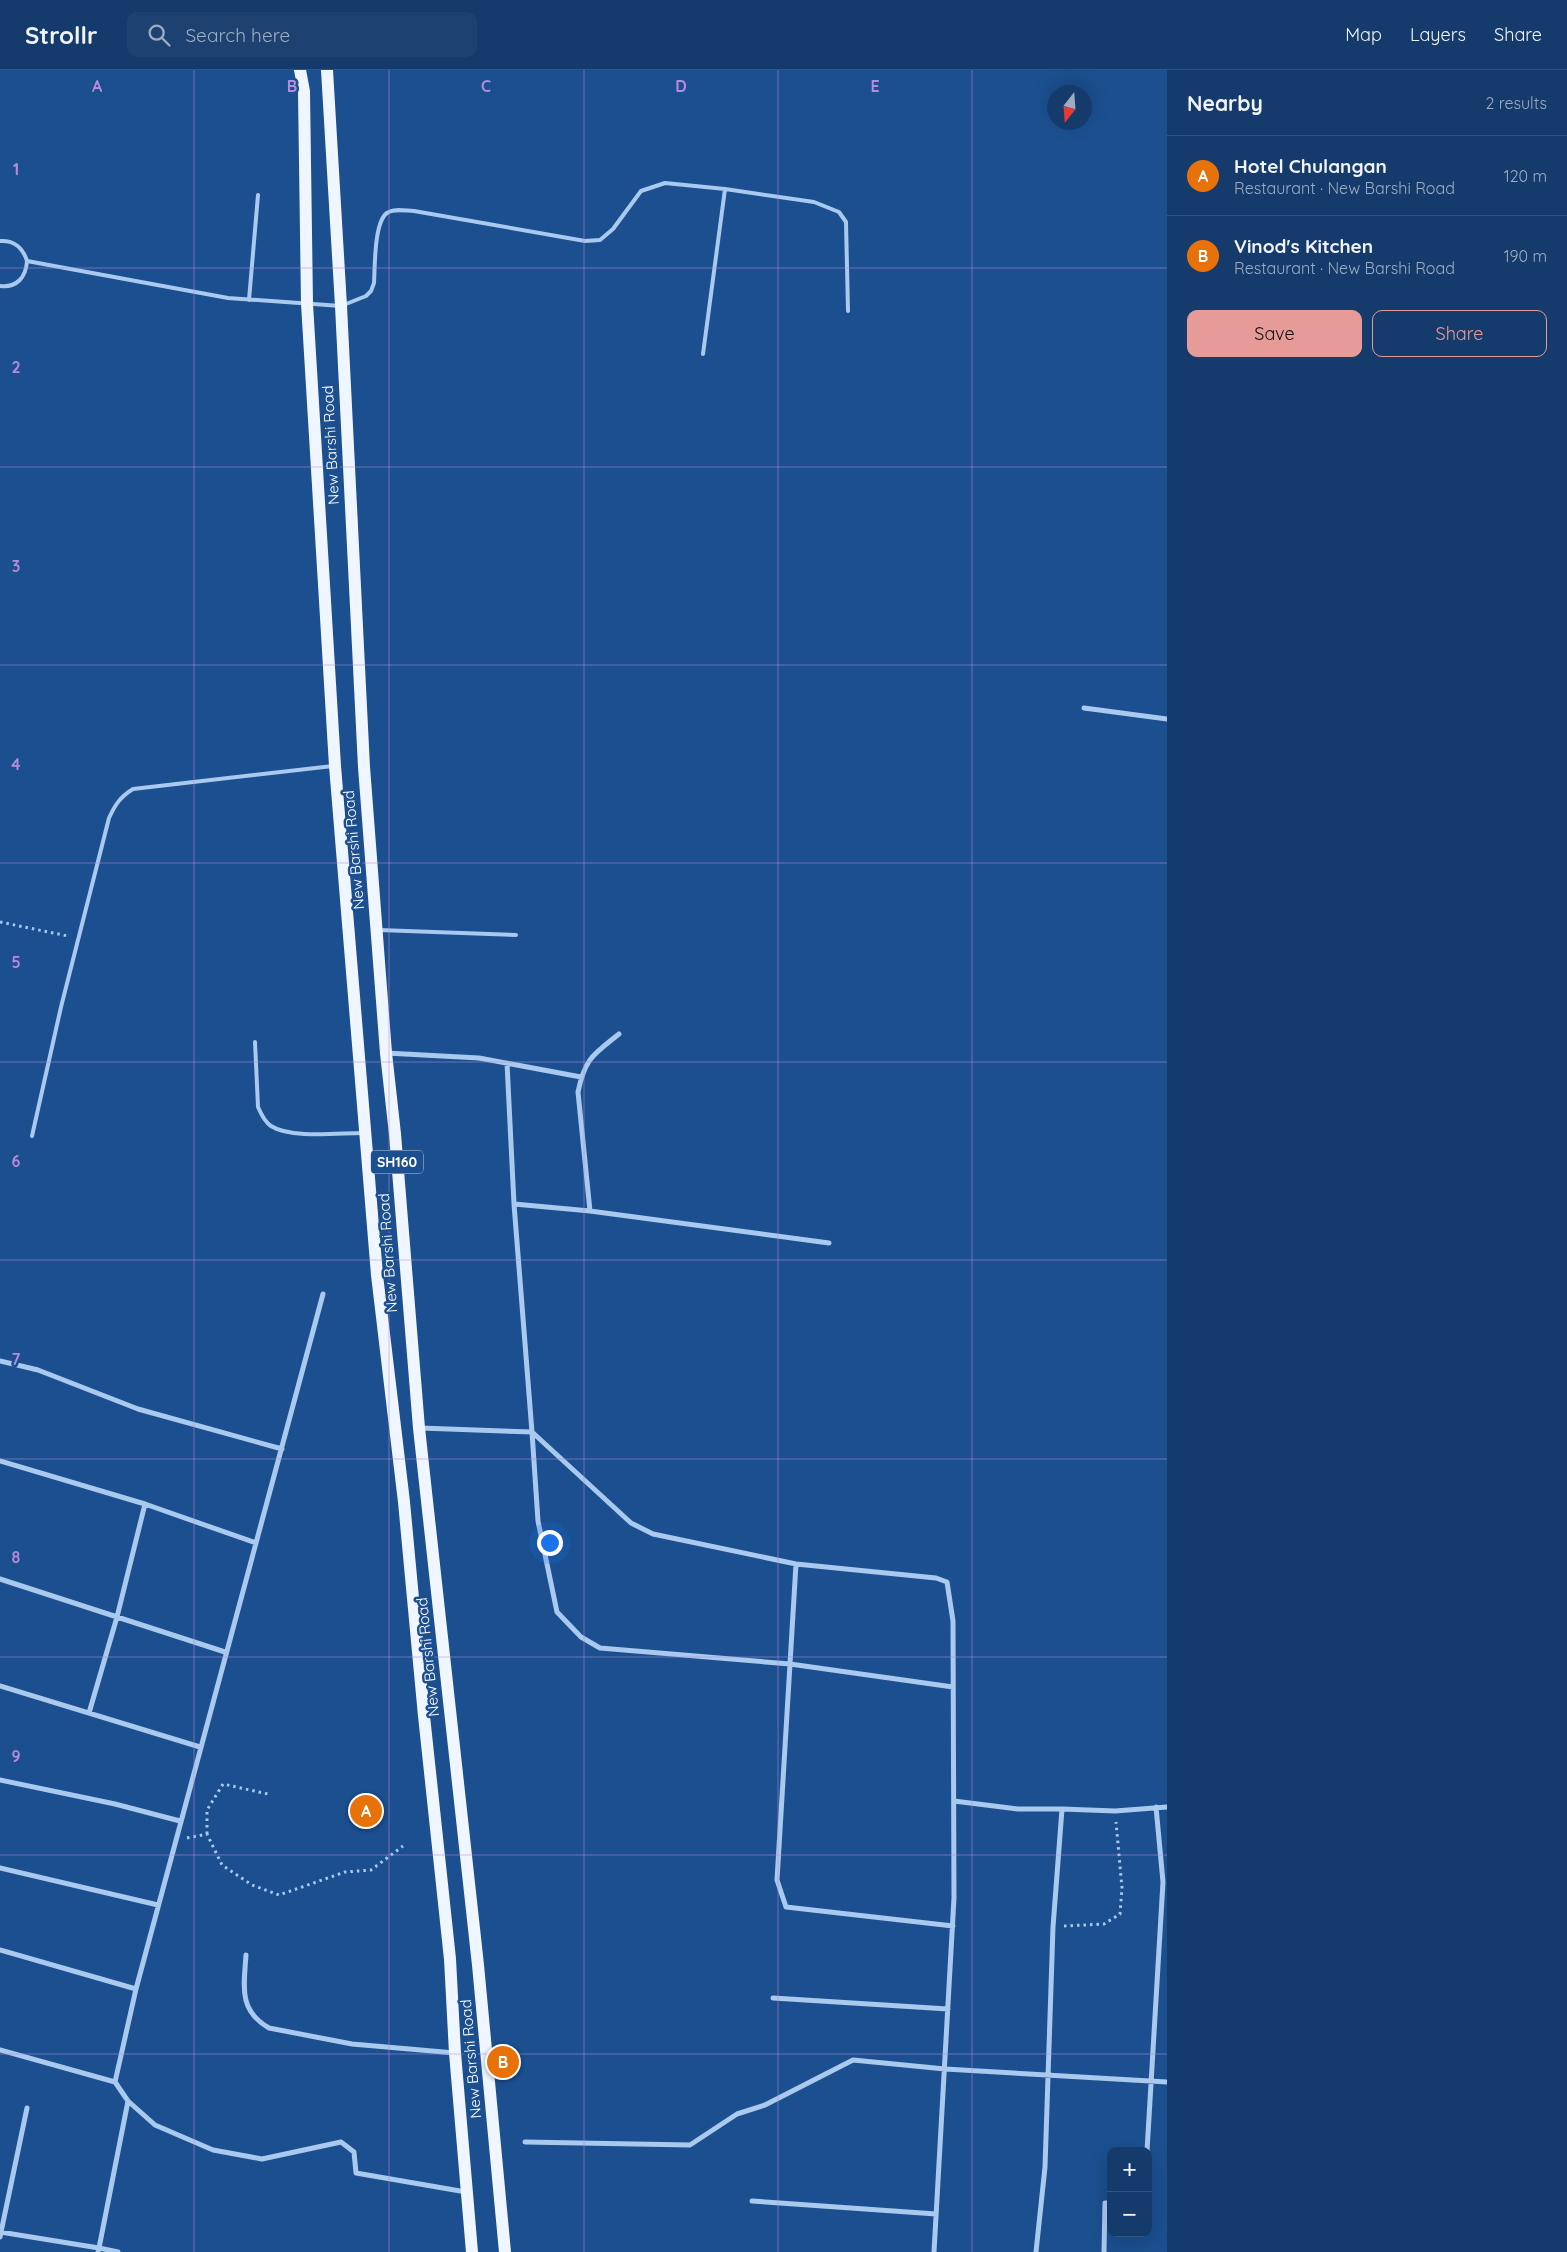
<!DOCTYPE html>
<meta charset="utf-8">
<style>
body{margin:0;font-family:Quicksand,sans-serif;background:#1d4271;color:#f1f3f6}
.controls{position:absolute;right:15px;bottom:15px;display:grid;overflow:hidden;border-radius:10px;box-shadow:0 5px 20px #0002}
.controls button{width:45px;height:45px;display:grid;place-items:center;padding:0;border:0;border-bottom:1px solid #33557e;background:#143b6b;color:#f1f3f6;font:25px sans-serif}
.compass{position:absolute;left:1047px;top:15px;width:45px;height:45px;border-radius:50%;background:#143b6b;box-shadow:0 5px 20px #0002;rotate:197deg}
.you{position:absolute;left:549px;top:1472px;width:18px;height:18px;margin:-12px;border:4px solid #fff;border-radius:50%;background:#1a73e8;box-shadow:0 0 0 8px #1a73e833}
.badge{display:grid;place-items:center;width:32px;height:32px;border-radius:50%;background:#e69b98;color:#fff;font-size:16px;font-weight:700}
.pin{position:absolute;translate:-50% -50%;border:2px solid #fff;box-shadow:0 1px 5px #0006}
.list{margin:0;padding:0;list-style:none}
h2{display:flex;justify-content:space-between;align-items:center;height:65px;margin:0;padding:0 20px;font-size:21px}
h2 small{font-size:16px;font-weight:400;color:#9dadc1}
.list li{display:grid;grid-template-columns:32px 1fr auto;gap:15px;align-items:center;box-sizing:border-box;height:80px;padding:0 20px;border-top:1px solid #33557e}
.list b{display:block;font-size:19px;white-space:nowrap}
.list p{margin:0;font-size:16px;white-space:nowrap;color:#9dadc1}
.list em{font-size:16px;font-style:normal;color:#9dadc1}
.actions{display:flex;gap:10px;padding:15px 20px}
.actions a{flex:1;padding:11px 0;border:1px solid #e69b98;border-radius:10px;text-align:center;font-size:18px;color:#e69b98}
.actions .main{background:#e69b98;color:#111}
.icon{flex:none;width:28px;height:28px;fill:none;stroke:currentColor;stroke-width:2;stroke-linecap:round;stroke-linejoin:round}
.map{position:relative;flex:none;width:1167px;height:2182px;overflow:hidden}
header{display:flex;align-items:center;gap:30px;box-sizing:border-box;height:70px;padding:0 25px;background:#143b6b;border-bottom:1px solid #33557e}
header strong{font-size:24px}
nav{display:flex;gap:28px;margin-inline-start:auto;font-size:18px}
.search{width:350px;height:45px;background:#1d4271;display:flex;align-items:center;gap:12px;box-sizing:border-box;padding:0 18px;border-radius:10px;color:#9dadc1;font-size:19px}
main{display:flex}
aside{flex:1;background:#143b6b}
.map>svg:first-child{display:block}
</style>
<header>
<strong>Strollr</strong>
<div class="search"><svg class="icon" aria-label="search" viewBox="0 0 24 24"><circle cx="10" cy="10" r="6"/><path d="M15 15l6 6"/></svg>Search here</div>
<nav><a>Map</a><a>Layers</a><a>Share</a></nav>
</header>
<main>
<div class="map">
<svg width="1167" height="2182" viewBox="0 0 1167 2182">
<rect width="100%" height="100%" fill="#1b4f8f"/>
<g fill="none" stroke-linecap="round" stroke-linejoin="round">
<path stroke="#a9c9ee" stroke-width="3" stroke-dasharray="2.5 4" stroke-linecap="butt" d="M0,852L68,866
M207,1764V1740L223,1714L268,1724
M187,1768L207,1764L222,1795L252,1815L279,1825L345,1802L371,1800L403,1776
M1064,1856L1104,1854L1120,1844L1122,1818L1116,1752"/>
<path stroke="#a9c9ee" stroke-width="4" d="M0,171C14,170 23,178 27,191C26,207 17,218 0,216
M27,191L228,228L341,236L366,226L371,221L374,213C375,197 374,152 387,143C394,138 406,141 414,141L585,171L600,170L613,159L641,121L665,113L725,119L814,132L839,142L846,152L848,241
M249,230L258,125
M703,284L725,119
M379,860L516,865
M255,972L258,1037C261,1044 265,1052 271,1056C291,1069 339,1063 362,1063
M32,1066L61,937L109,748C115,735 120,727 133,719L333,696"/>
<path stroke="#a9c9ee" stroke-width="5" d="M1084,638L1167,649
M386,983L479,988L581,1007
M507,993L514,1134L532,1362L631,1453L653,1464L796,1494L777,1810L786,1837L953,1856
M514,1134L590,1141L829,1173
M590,1141L578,1022C585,988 593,985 619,964
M323,1224L136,1919L115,2012L128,2031L155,2055L213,2080L262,2089L341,2072L354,2082L356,2103L466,2122
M0,1291L38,1300L138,1339L282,1379
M420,1358L532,1362L538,1451L557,1542L581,1567L600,1578L790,1594L953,1617
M0,1391L145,1434L117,1547L89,1643
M145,1434L256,1473
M796,1494L936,1508L947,1512L953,1551L954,1828L934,2182
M0,1509L225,1582
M0,1616L200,1677
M0,1710L115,1734L180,1751
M954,1731L1018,1739H1062L1053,1857L1045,2097L1036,2182
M1062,1739L1115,1741L1167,1737
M0,1798L158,1835
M0,1880L136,1919
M246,1885C244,1916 238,1940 269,1958L352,1974L455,1983
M773,1928L948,1939
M0,1980L115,2012
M525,2072L690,2075L737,2044L765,2035L853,1990L945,1999L1167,2012
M1147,2081L1163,1812L1156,1737
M752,2131L936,2144
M0,2162L99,2178L98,2182
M0,2167L27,2038
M118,2182L99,2178L128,2031
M1104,2182L1105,2133H1111"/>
<path stroke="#f0f6ff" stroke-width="12" d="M300,0L304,21L307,234L335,696L377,1205L404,1432L424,1646L450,1889L455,1983L472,2182
M327,0L341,236L364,697L386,983L395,1064L419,1358L478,1895L505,2182"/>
</g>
<path fill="none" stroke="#b68bdc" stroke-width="1" stroke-opacity="0.55" d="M194,0V2182M389,0V2182M584,0V2182M778,0V2182M972,0V2182M0,198H1167M0,397H1167M0,595H1167M0,793H1167M0,992H1167M0,1190H1167M0,1389H1167M0,1587H1167M0,1785H1167M0,1984H1167"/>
<g text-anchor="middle" stroke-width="5" stroke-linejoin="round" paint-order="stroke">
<rect fill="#1b4f8f" stroke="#bbcadd" stroke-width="1" x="371" y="1080.5" width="52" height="23" rx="4"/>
<g font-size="14" font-weight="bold" fill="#fff">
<text x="397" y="1097">SH160</text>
</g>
<g font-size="15" fill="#fff" stroke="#1b4f8f">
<text transform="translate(331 375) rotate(-93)" y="5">New Barshi Road</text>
<text transform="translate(354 780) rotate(-95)" y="5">New Barshi Road</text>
<text transform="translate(388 1183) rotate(-94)" y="5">New Barshi Road</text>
<text transform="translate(428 1587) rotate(-96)" y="5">New Barshi Road</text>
<text transform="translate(471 1989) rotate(-95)" y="5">New Barshi Road</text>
</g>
</g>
<g font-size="16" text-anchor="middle" font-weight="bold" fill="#b68bdc" stroke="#1b4f8f" stroke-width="5" stroke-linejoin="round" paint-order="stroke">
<text x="97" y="22">A</text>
<text x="292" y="22">B</text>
<text x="486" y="22">C</text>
<text x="681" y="22">D</text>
<text x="875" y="22">E</text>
<text x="16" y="105">1</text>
<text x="16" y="303">2</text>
<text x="16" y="502">3</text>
<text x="16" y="700">4</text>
<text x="16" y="898">5</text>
<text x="16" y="1097">6</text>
<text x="16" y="1295">7</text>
<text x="16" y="1493">8</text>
<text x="16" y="1692">9</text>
</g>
</svg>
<div class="controls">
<button>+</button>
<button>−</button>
</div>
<svg class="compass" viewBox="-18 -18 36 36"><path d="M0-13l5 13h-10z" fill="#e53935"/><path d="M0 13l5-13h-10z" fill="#9dadc1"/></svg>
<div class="you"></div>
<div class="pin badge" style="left:366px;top:1741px;background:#e8710a">A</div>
<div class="pin badge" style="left:503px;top:1992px;background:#e8710a">B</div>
</div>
<aside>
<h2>Nearby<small>2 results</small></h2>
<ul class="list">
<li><span class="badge" style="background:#e8710a">A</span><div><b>Hotel Chulangan</b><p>Restaurant · New Barshi Road</p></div><em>120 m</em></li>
<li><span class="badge" style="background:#e8710a">B</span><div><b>Vinod's Kitchen</b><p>Restaurant · New Barshi Road</p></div><em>190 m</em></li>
</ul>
<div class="actions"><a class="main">Save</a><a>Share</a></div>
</aside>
</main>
